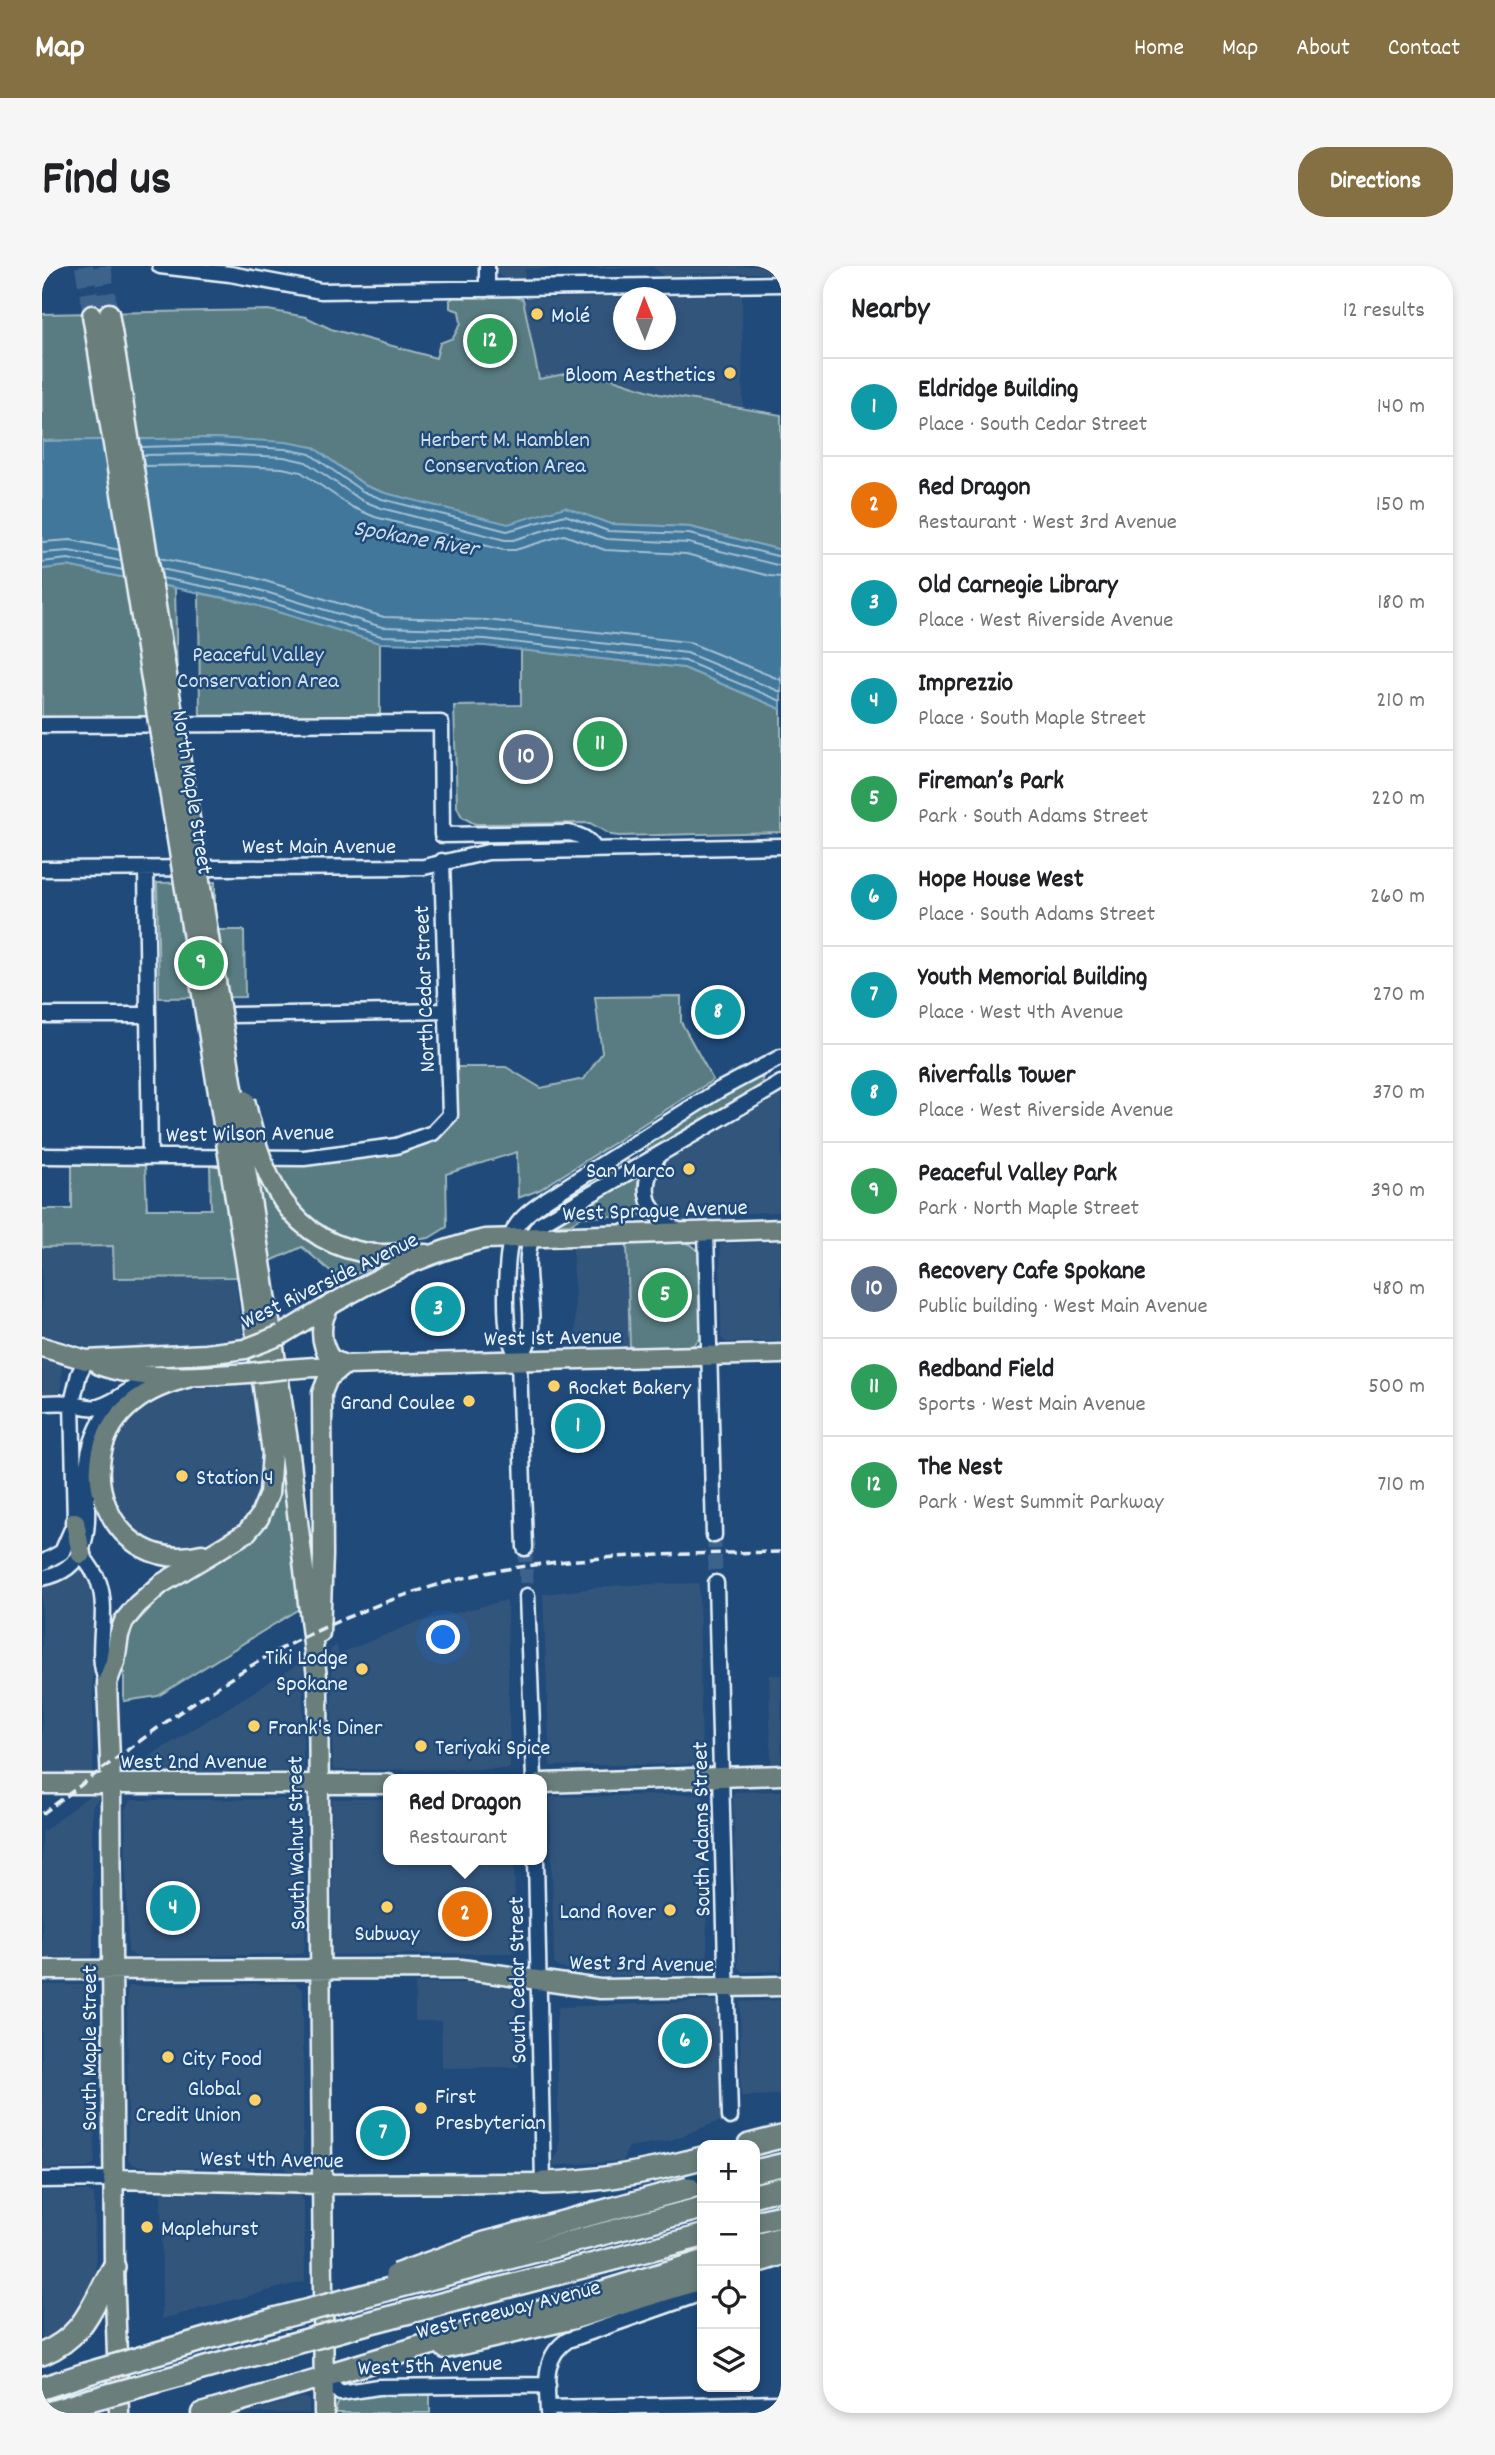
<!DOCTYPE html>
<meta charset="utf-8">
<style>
body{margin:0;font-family:Dekko,sans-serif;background:#f6f6f6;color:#202124}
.controls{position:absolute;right:21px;bottom:21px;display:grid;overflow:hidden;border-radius:14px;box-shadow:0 4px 10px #0003}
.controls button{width:63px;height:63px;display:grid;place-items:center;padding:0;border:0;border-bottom:2px solid #e0e0e0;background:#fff;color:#202124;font:35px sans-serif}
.compass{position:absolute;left:571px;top:21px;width:63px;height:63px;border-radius:50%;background:#fff;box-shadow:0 4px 10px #0003;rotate:359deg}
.you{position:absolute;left:402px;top:1372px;width:24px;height:24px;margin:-18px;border:5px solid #fff;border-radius:50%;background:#1a73e8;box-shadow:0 0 0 10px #1a73e833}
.badge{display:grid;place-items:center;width:46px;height:46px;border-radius:50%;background:#847042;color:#fff;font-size:23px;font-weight:700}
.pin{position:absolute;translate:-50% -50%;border:4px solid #fff;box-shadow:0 2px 7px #0006}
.popup{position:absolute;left:341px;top:1508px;width:164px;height:91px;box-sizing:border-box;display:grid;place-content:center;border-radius:14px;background:#fff;filter:drop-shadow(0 2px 5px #0005);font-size:23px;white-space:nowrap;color:#757577}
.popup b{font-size:26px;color:#202124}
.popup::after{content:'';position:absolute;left:50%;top:100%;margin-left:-14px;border:14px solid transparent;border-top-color:#fff}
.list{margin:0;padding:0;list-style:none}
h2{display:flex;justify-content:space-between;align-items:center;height:91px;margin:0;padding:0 28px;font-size:30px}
h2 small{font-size:23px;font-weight:400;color:#757577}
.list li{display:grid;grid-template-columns:46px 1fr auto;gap:21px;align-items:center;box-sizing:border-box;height:98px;padding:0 28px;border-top:2px solid #e0e0e0}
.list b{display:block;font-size:26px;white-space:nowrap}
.list p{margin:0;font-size:23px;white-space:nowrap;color:#757577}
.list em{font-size:23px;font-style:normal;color:#757577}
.icon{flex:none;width:38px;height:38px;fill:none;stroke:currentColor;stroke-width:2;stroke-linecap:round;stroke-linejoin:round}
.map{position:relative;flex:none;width:739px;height:2147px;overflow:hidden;border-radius:28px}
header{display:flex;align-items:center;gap:42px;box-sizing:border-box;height:98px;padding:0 35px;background:#847042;color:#fff}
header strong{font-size:33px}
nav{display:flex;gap:38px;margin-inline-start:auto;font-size:24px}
.intro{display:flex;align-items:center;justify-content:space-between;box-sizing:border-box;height:168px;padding:0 42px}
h1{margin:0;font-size:49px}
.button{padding:18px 32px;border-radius:28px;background:#847042;color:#fff;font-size:24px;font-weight:700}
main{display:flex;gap:42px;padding:0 42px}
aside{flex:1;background:#fff;border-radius:28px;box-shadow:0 4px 10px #0003}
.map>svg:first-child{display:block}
</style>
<header>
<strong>Map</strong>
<nav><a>Home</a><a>Map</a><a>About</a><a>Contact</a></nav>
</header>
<div class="intro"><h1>Find us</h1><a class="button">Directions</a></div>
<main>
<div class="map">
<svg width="739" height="2147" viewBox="0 0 739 2147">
<rect width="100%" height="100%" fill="#1f4a7a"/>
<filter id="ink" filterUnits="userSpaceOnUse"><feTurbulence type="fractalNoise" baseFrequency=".0143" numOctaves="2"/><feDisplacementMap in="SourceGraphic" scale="14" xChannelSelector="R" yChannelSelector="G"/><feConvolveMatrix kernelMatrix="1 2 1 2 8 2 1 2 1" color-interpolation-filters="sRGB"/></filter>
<g filter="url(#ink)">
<path fill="#32547b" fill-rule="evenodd" d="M450,0H739V7L651,8L643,12H623L611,1L483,3V14H470L458,10Z
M639,27L652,30L700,29L701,143L605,126L498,118L481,33L633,30ZM582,32H624V74H582Z
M739,823V946L658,949L648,953L635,954L628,951L618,943L613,936L609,920L617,899Z
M739,975V1075L685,1076L681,1074L679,1071L678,978Z
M585,977L588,1082L578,1079L534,1080L531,980L580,979Z
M72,980L73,1012L193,1011L201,1075L146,1082H49L0,1068V981Z
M0,1092L20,1099L19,1129H0Z
M208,1117L213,1122L221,1200L217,1228L200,1256L174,1275L157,1282L117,1284L79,1258L61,1201L84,1148L122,1127Z
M38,1302L49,1309L54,1333L51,1342V1505L49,1507H0V1319Z
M657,1317L660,1498L508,1500L501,1328L578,1319Z
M465,1334L468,1502L465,1503L291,1504L289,1383L295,1379L296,1388L373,1357Z
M261,1395V1502L259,1505L82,1506Z
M727,1409H739V1496L729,1497Z
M739,1525V1705L701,1706L696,1701L691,1528L693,1526Z
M55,1526L59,1529L51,1540L50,1545L51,1688L49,1691H0V1566L41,1534Z
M661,1528L666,1705L664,1707L568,1710L550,1709L515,1701L512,1696L508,1531Z
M253,1533L259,1536L262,1540L263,1682L260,1688L95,1691L86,1686L83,1544L87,1536L90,1534Z
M292,1533H346V1594H472L474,1679L470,1687L286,1689V1683L291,1680L290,1535Z
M253,1717L261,1724V1907L251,1909L242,1901L115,1902L93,1899L88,1896L86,1892L85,1725L87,1720Z
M373,1717H433L469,1723L473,1726L477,1801L400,1802L399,1755H373Z
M0,1719H44L51,1725L53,1894L52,1898L45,1902L0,1903Z
M739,1734V1829L699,1830L698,1736Z
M673,1735L678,1741L682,1856H675L629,1874L586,1881L581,1895L509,1900L516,1886L517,1876L514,1754L516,1741Z
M0,1925H45L52,1929L54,2001L50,2024L35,2051L0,2076Z
M119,1927L258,1928L262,1935L263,2015L120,2053Z
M261,2131L267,2133V2147H205Z"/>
<path fill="#597c81" stroke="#a0b6bc" stroke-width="2" d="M468,30L481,33L497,113L543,104L617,128L739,149V284L648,261L568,258L523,242L467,259L343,227L324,220L271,181L172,172L0,175V48L226,44L264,51L289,63L394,92L398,77L411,72L419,57L417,45L408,42V34L412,31Z
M25,300L133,322L136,458L0,459V303Z
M157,327L203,336L338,377V457L158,458Z
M479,384L642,402L739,443V566L577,570L569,569L548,557L433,558L420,551L415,541L412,440L479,439Z
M173,616V664H202L203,731L117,732L115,617Z
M639,730V756L671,814L497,924L476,932L475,886L404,908L405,961L387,972L335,979L334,1001L303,1012L287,1004L260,981L193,1011L72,1012L71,980L0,981V943H30V899L103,898L105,943H169L168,897L355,884L410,851L411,801H464L499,822L542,813L560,787L553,731Z
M714,811L721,813L720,820L611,886L605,883V877Z
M584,891L598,909C593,922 596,934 604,946L602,949L540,951L528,958L485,960L496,945Z
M632,974L648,978L658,986L661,1065L659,1072L650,1080L588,1082L585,977Z
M239,1212H244L260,1341L116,1430L82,1435V1391L89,1362L126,1324L210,1275L231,1244Z
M310,2128L388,2129V2147H293C295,2136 299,2132 310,2128Z"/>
<path fill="#3f779b" stroke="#83a8c0" stroke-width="2" d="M172,172L244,176L271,181L324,220L343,227L466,258L523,241L568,258L648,261L739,284V443L642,402L443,380L338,377L203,336L25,300L0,303V175Z"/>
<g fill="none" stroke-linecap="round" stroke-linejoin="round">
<path stroke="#a4c0d3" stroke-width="2" d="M99,181L172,179L243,183L268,188L320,225L340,233L465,265L523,249L566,265L647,268L739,291
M101,189L172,188L242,191L264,196L319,234L339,242L463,274H471L522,258L565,273L646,277L739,300
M102,200L172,199L240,202L259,206L310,241L333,251L461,284H473L522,269L563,284L644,288L728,310L739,311
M0,276L29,274L78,284
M0,287L27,285L79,295
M117,292L210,311L342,351L444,354L646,376L739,414
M0,296L26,293L81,304
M119,303L207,321L340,361L444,364L645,387L739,426
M120,312L205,329L339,370L443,373L643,395L739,435"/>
<path stroke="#3d638d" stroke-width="14" stroke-dasharray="14 7" stroke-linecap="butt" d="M672,1269L674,1317
M483,1282L485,1330"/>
<path stroke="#3d638d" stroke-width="18" stroke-dasharray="18 9" stroke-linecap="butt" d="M42,0L50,49
M60,0L67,47"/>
<g stroke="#e8f1f8" stroke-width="19">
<path id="minor" d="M118,0L188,8L279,25L739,18
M445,0V23
M0,459L399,457L400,569L527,567C540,570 545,572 553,583
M0,603L382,601L446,586L739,580
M104,603L108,891
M0,749H106
M190,749L404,745
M0,890L262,892L354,880L391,867L408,849L400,595
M616,890C594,924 605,950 640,966
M664,965L672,1269
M477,1095C481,1087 486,1078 488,1070C495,1036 473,986 498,958L739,817
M0,1137C9,1137 19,1136 28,1137C38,1139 45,1143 56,1141C78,1136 93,1116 115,1110
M483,1282L477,1095C474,1087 469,1078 467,1070C462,1049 463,980 473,962C481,949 494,941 505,933L677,824L739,791
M39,1288C46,1297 53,1306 57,1317C68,1350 51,1384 65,1417
M0,1297L20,1286L33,1256L30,1137L37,1108L44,1094
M0,1312C62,1300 40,1240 46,1194C49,1171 60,1153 72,1134
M674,1317L688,1851
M485,1330L492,1513
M494,1594L501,1917
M0,1914L71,1913
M282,2110L298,2127L336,2121L506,2119
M506,2142L739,2137
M506,2147C505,2120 500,2090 526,2074L660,2027"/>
</g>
<g stroke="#e8f1f8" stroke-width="23">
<path id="major" d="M67,47L70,65
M50,49L53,67
M332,988H385
M221,1009L247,1181L276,1419L282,2147
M289,1038C277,1054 277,1077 289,1093L302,1099
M239,1069C302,1030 369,989 443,973L739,963
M0,1081L44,1094L164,1088L203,1083
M57,1099C103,1116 159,1110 206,1107
M244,1103L302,1099L739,1088
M149,1111C128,1116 108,1123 91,1137C22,1191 68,1311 160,1288
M33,1256L39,1288
M278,1367L281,1289L280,1127L286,1112L302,1099
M500,1517L739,1509
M0,1518H346
M0,1704L419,1703L558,1723L739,1720
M71,1913L280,1918L501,1917
M713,1998L739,1990
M403,2083L533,2053L660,2014
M77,2147L72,2001L69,1519L65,1417L73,1396L77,1369L82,1355L95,1339L119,1318L204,1267L217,1252L227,1228L230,1187L206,1012
M159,2147L290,2109"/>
</g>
<g stroke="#e8f1f8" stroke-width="26">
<path id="highway" d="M707,1879L739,1871
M713,1905L739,1899
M501,1917C556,1916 607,1906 660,1892
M713,1929L739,1922
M713,1956L739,1950
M713,1980L739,1972
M0,2088C44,2070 50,2038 72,2001
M282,2110L660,1996
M0,2122L43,2108
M6,2147L48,2134"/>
</g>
<use href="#minor" stroke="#1f4a7a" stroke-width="14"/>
<use href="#major" stroke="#6a7f7c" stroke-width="18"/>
<use href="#highway" stroke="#6a7f7c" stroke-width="21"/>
<path stroke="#e8f1f8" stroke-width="3.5" stroke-dasharray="10 5" stroke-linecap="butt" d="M0,1548C82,1488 163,1421 254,1375C318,1343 388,1317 459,1304C551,1288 646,1288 739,1286"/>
<g stroke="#e8f1f8" stroke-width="23" stroke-linecap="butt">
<path id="major-bridge" d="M70,65L221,1009
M53,67L206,1012
M203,834C220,909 245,978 332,988
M203,1083L239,1069
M206,1107L244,1103"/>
</g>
<g stroke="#e8f1f8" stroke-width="26" stroke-linecap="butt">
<path id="highway-bridge" d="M354,2009L443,1977L647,1922
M43,2108L232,2053L660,1942
M48,2134L326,2057L660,1970"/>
</g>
<use href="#major-bridge" stroke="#6a7f7c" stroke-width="18"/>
<use href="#highway-bridge" stroke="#6a7f7c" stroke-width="21"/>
</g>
</g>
<g fill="#ffd166" stroke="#1f4a7a" stroke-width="2.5">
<circle cx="495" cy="48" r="7"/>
<circle cx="688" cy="107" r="7"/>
<circle cx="647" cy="903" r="7"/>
<circle cx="512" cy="1120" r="7"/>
<circle cx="427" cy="1135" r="7"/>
<circle cx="140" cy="1210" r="7"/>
<circle cx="320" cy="1403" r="7"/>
<circle cx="212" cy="1460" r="7"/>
<circle cx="379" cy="1480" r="7"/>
<circle cx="345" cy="1641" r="7"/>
<circle cx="628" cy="1644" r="7"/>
<circle cx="126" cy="1791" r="7"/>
<circle cx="213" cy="1834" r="7"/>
<circle cx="379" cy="1842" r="7"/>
<circle cx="105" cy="1961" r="7"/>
</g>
<g text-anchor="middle" stroke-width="5" stroke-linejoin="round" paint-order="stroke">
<g font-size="23" fill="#e8f1f8" stroke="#1f4a7a" text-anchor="start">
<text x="509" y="56">Molé</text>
<text x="674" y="115" text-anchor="end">Bloom Aesthetics</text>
<text x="633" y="911" text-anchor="end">San Marco</text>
<text x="526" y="1128">Rocket Bakery</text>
<text x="413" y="1143" text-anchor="end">Grand Coulee</text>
<text x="154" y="1218">Station 4</text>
<text x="306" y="1398" text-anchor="end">Tiki Lodge<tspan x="306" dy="26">Spokane</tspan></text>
<text x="226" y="1468">Frank's Diner</text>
<text x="393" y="1488">Teriyaki Spice</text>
<text x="614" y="1652" text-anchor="end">Land Rover</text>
<text x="345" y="1674" text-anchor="middle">Subway</text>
<text x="140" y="1799">City Food</text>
<text x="199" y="1829" text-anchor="end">Global<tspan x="199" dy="26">Credit Union</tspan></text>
<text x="393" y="1837">First<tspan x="393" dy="26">Presbyterian</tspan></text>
<text x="119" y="1969">Maplehurst</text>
</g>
<g font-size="23" fill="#d3dfe6" stroke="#1f4a7a">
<text x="463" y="180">Herbert M. Hamblen<tspan x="463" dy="26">Conservation Area</tspan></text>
<text x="216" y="395">Peaceful Valley<tspan x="216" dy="26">Conservation Area</tspan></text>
</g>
<g font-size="23" fill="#e8f1f8" stroke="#1f4a7a">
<text transform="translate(152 526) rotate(81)" y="8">North Maple Street</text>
<text x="277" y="587">West Main Avenue</text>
<text transform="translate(381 723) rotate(-92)" y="8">North Cedar Street</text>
<text transform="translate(208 866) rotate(-1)" y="8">West Wilson Avenue</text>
<text transform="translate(613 943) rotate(-2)" y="8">West Sprague Avenue</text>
<text transform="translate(287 1013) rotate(-26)" y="8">West Riverside Avenue</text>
<text transform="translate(511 1070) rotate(-1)" y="8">West 1st Avenue</text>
<text x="152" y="1502">West 2nd Avenue</text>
<text transform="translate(658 1563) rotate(-91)" y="8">South Adams Street</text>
<text transform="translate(253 1577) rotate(-91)" y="8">South Walnut Street</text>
<text transform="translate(600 1696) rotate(1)" y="8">West 3rd Avenue</text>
<text transform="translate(474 1714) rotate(-91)" y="8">South Cedar Street</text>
<text transform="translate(46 1782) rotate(-90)" y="8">South Maple Street</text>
<text transform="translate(230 1892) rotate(1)" y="8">West 4th Avenue</text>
<text transform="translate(466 2042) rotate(-14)" y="8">West Freeway Avenue</text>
<text transform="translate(388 2098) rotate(-2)" y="8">West 5th Avenue</text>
</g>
<g font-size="24" font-style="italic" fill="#cfdfea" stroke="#1f4a7a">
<text transform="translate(374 271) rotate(10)" y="8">Spokane River</text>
</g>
</g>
</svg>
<div class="controls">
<button>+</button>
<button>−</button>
<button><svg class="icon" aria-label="locate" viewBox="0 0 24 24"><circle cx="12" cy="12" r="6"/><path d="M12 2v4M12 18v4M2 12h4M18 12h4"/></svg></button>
<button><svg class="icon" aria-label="layers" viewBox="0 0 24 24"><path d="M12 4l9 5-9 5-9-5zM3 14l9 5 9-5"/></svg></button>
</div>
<svg class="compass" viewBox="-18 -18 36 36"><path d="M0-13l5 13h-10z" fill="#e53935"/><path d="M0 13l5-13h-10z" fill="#757577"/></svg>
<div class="you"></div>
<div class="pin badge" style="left:536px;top:1160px;background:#0f9aa8">1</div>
<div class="pin badge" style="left:423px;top:1648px;background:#e8710a">2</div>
<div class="popup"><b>Red Dragon</b>Restaurant</div>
<div class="pin badge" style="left:396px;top:1043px;background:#0f9aa8">3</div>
<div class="pin badge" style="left:131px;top:1642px;background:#0f9aa8">4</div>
<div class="pin badge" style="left:623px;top:1029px;background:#2e9e5b">5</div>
<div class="pin badge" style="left:643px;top:1775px;background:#0f9aa8">6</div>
<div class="pin badge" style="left:341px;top:1867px;background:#0f9aa8">7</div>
<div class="pin badge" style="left:676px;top:746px;background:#0f9aa8">8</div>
<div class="pin badge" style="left:159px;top:697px;background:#2e9e5b">9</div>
<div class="pin badge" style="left:484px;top:491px;background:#5c6f8a">10</div>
<div class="pin badge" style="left:558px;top:478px;background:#2e9e5b">11</div>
<div class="pin badge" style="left:448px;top:75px;background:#2e9e5b">12</div>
</div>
<aside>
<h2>Nearby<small>12 results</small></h2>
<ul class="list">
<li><span class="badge" style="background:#0f9aa8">1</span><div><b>Eldridge Building</b><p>Place · South Cedar Street</p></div><em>140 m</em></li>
<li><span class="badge" style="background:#e8710a">2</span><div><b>Red Dragon</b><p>Restaurant · West 3rd Avenue</p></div><em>150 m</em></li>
<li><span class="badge" style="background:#0f9aa8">3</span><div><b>Old Carnegie Library</b><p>Place · West Riverside Avenue</p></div><em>180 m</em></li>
<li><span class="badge" style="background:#0f9aa8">4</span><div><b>Imprezzio</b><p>Place · South Maple Street</p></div><em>210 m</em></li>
<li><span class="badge" style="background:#2e9e5b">5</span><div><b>Fireman’s Park</b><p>Park · South Adams Street</p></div><em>220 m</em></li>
<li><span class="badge" style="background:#0f9aa8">6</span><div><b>Hope House West</b><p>Place · South Adams Street</p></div><em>260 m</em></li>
<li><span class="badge" style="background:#0f9aa8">7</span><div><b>Youth Memorial Building</b><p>Place · West 4th Avenue</p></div><em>270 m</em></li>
<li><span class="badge" style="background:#0f9aa8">8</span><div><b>Riverfalls Tower</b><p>Place · West Riverside Avenue</p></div><em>370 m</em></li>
<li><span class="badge" style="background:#2e9e5b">9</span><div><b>Peaceful Valley Park</b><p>Park · North Maple Street</p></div><em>390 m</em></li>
<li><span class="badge" style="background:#5c6f8a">10</span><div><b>Recovery Cafe Spokane</b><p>Public building · West Main Avenue</p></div><em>480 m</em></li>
<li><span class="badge" style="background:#2e9e5b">11</span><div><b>Redband Field</b><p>Sports · West Main Avenue</p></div><em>500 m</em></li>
<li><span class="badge" style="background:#2e9e5b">12</span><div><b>The Nest</b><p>Park · West Summit Parkway</p></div><em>710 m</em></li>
</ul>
</aside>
</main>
